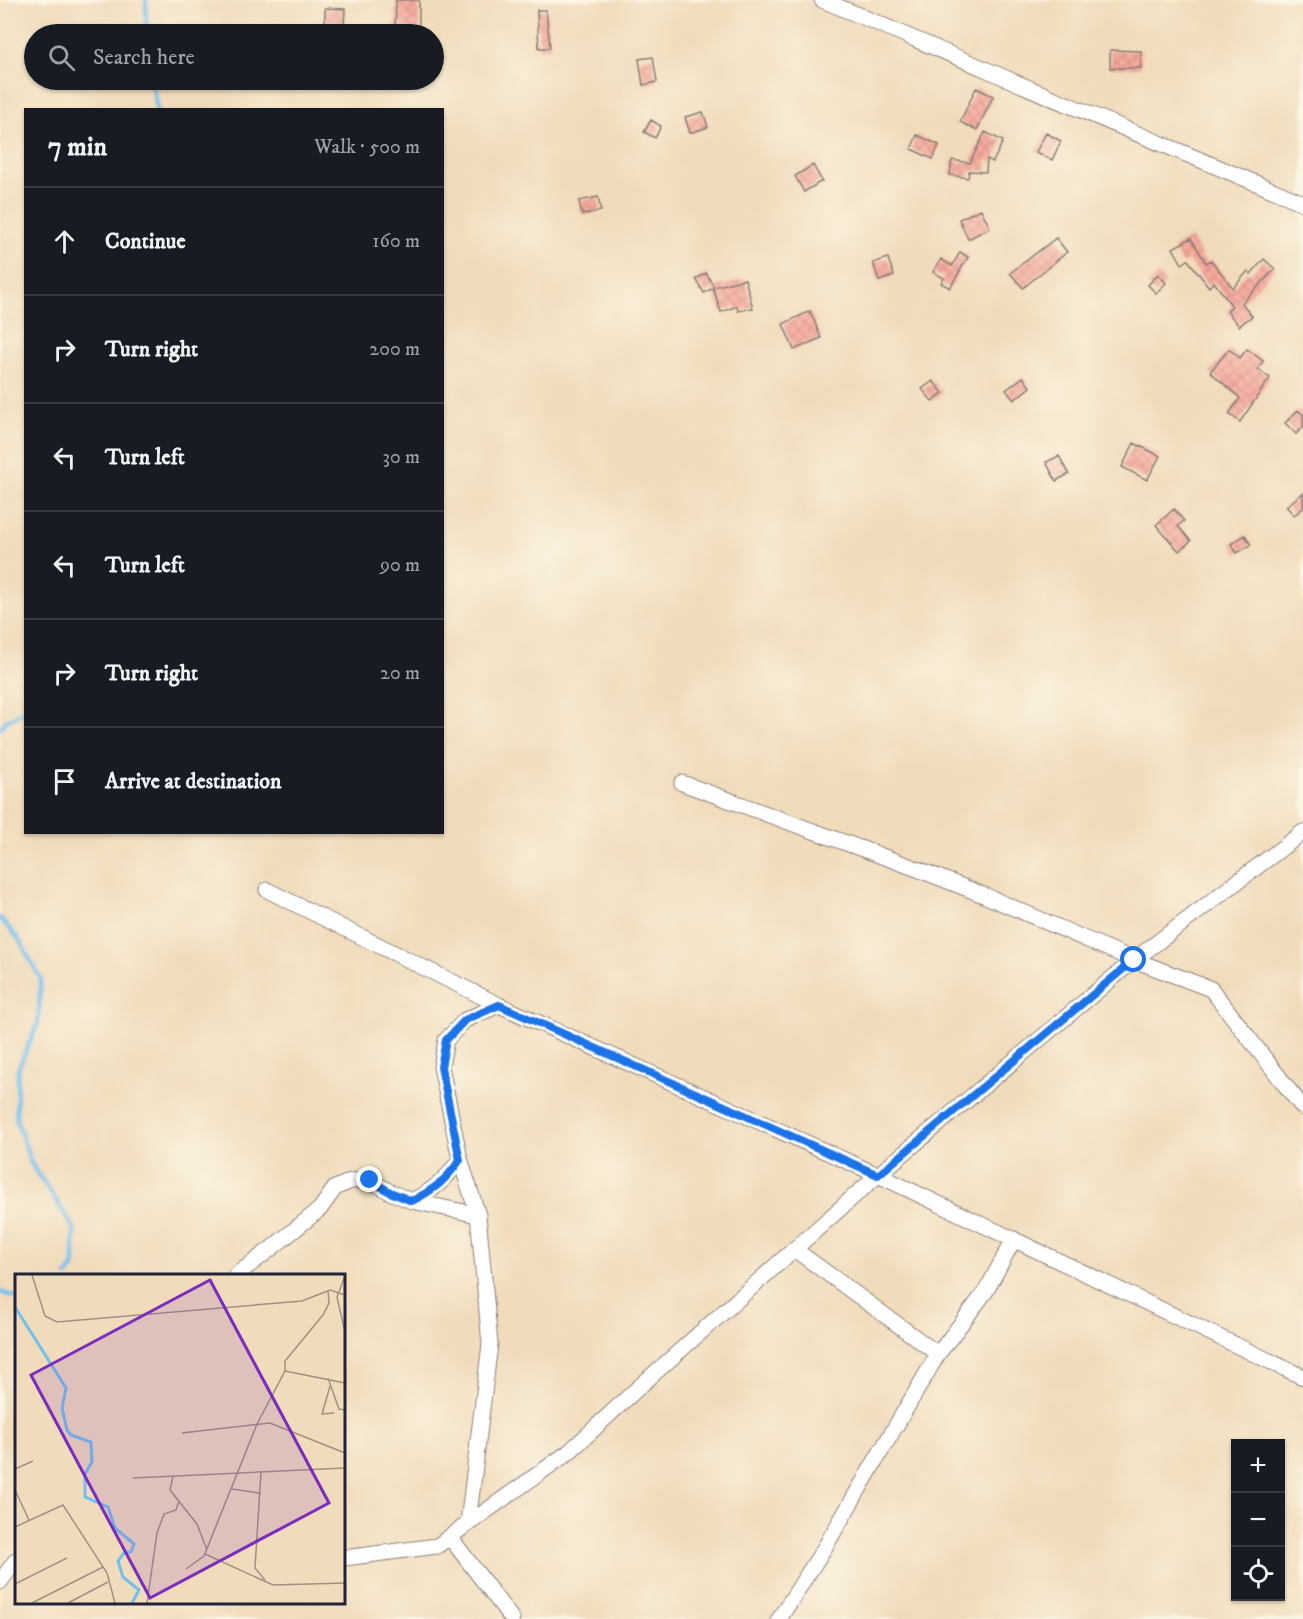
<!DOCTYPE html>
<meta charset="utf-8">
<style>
body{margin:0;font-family:"IM FELL DW Pica",serif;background:#242831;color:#f1f3f6}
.controls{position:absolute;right:18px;bottom:18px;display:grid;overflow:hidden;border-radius:0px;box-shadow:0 2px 4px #0004}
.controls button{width:54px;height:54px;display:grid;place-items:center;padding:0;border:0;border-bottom:2px solid #363941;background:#171b24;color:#f1f3f6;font:30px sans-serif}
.stop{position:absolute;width:18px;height:18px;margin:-14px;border:4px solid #1a73e8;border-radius:50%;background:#fff}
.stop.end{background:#1a73e8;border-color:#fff;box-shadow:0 2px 6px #0008}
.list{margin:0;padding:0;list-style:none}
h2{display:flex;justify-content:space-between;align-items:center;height:78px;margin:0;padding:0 24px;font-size:26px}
h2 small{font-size:20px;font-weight:400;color:#9ea1a6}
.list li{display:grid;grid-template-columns:39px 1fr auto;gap:18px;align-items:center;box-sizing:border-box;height:108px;padding:0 24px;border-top:2px solid #363941}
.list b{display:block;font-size:22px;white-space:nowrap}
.list em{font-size:20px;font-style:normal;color:#9ea1a6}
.icon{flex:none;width:33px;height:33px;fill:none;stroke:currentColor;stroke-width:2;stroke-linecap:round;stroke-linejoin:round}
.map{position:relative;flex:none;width:1303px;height:1619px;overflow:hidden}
.search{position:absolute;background:#171b24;box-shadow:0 2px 4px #0004;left:24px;top:24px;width:420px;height:66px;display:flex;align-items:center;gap:15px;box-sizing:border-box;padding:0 21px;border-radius:33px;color:#9ea1a6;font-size:22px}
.panel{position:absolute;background:#171b24;box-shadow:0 2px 4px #0004;left:24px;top:108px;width:420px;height:726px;border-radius:0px}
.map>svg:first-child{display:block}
</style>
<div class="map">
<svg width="1303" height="1619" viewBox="0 0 1303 1619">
<defs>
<pattern id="building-cross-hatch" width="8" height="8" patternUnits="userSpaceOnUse" patternTransform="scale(1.5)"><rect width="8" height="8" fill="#f7aa9c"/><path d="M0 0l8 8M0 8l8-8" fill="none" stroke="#d39287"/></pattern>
</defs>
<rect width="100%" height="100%" fill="#fcf5e5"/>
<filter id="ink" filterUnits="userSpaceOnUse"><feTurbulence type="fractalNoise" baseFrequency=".0167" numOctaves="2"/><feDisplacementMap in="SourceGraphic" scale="12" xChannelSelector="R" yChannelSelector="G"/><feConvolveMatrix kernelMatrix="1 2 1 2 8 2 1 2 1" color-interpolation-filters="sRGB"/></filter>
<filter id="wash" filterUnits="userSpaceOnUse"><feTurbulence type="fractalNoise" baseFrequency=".008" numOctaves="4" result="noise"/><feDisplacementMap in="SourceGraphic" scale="24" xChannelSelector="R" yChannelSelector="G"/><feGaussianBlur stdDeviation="1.35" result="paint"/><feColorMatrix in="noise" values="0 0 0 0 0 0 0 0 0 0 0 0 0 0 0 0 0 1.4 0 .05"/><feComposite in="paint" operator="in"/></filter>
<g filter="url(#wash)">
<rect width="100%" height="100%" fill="#f0dbba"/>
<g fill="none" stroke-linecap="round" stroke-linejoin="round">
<path stroke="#74bfed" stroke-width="4.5" d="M146,34V0
M152,80L157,110
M0,729L6,721L26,710
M0,918L18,938L41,979L38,1023L18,1069L16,1119L31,1163L74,1228V1265L67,1276
M0,1292L16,1297"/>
</g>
<g id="blocks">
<path fill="url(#building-cross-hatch)" d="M396,0H419V32L395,31Z
M325,8L345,9L344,26L325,25Z
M537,10H546L550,48H539Z
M1110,50L1141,51V68H1110Z
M653,57L657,82L643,85L639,59Z
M976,88L993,96L977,130L960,122Z
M703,112L708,127L690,133L685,117Z
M651,120L661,126L655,138L644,132Z
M985,132L1003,141L993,162L987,159L986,172L969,171L968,178L950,175L952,160L970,163Z
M1046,133L1061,141L1052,160L1036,152Z
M917,135L939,145L933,159L911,149Z
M813,165L822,181L804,192L795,176Z
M598,197L601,211L582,215L579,201Z
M981,209L990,228L968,239L959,219Z
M1056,238L1067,252L1023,288L1010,273Z
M1191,238L1206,263L1211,260L1233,288L1248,271L1251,274L1264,259L1275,269L1242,303L1252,316L1239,326L1227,311L1232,306L1214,282L1209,287L1188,260L1182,264L1173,248Z
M960,252L968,257L950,288L941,283L944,278L933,272L941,259L952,266Z
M888,258L894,276L879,281L873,263Z
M706,273L714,287L745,279L753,308L738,311L737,306L721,312L713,288L704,293L696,279Z
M1158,274L1166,283L1156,293L1148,285Z
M810,311L821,338L794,350L783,324Z
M1229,349L1240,358L1247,349L1263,361L1258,369L1270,378L1240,422L1229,414L1240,398L1210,372Z
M1023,377L1030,387L1014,400L1006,390Z
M933,381L943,393L932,401L922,389Z
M1298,410L1303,415V427L1296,434L1285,423Z
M1134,443L1160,456L1147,480L1122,467Z
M1059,456L1069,474L1056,481L1046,462Z
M1303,493V508L1294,515L1286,506Z
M1174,509L1184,521L1178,526L1191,541L1179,551L1156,525Z
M1245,535L1251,545L1237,553L1231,544Z"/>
</g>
</g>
<g filter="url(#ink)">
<use href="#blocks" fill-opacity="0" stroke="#897e7a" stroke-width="1.5"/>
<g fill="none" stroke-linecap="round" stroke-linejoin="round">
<g stroke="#897e7a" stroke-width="17">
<path id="minor" d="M822,0C876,22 930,46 985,69C1090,115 1197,158 1303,203
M682,783L920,870L986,896L1134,960L1211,989L1303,1108
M267,890L499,1005L878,1175L1303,1377
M412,1201L478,1215
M794,1249L938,1354
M235,1276L272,1248L320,1209L335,1188L351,1181L370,1180L390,1192L412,1201C435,1189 445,1181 460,1159
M468,1523L490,1344L478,1215L460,1159L441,1067L446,1040L465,1020L499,1005
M450,1537L512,1619
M344,1558L437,1546L569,1452L639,1387L878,1175L1134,960L1303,832
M0,1582L16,1560
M779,1619L825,1547L938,1354L986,1291L1014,1239"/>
</g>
<use href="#minor" stroke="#fff" stroke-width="15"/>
</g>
</g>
<g fill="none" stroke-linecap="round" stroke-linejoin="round" filter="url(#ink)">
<path stroke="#1a73e8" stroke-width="8" d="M370,1180L390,1192L412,1201C435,1189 445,1181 460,1160L441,1067L446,1040L465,1020L499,1005L878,1175L1134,960"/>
</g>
<g transform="translate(15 1274)">
<rect width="330" height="330" fill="#f0dbba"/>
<path fill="none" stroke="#74bfed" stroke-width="3" d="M0,33L51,114L47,134L52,156L56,161L76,168L77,188L70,200V223L93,233L100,254L119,270L116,278L109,279L103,287L108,303L124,316L117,329"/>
<path fill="none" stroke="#9e9187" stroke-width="1.5" d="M17,1L30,42L42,48L287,27L315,16L330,21M330,2L322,23L330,58M270,97L330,109M313,104L324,135L330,136M315,112L307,140L319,139M167,159L255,149L330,179M0,195L18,187M246,198L240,294L250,306M158,203L155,216L182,250L192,276M118,204L330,194M217,215L244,219M0,216L14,246M0,253L48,231L92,299L100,329M190,280L258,311L330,309M171,295L189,282L242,150L270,97V87L308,41L314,29L313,17M0,310L52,284M17,329L88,293M53,329L93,308M132,329L142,259L149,240L161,236L164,227"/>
<path fill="#7b2cbf" fill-opacity="0.15" stroke="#7b2cbf" stroke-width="3" d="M195,6L314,229L135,324L16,101Z"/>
<rect width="330" height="330" fill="none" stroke="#22223b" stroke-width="3"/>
</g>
</svg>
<div class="controls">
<button>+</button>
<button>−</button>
<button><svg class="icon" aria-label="locate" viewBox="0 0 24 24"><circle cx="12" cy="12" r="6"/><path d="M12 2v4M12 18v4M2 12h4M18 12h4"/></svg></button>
</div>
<div class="stop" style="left:1134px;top:960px"></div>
<div class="stop end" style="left:370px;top:1180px"></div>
<div class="search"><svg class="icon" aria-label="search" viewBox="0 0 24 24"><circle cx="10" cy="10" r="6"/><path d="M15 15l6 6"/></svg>Search here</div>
<section class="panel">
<h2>7 min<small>Walk · 500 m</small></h2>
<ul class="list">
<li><svg class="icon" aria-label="ahead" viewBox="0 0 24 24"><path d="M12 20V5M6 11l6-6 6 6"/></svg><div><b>Continue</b></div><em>160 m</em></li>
<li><svg class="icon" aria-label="right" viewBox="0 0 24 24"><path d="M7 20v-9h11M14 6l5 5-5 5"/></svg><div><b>Turn right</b></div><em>200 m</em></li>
<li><svg class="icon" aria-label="left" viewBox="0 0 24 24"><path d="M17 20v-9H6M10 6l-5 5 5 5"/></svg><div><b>Turn left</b></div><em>30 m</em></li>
<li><svg class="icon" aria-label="left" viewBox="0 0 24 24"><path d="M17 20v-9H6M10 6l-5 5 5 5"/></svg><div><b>Turn left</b></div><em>90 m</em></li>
<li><svg class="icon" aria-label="right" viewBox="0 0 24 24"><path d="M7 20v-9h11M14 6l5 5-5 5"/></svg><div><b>Turn right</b></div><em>20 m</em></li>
<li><svg class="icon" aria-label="arrive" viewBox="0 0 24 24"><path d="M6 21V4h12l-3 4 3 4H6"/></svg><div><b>Arrive at destination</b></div></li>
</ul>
</section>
</div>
